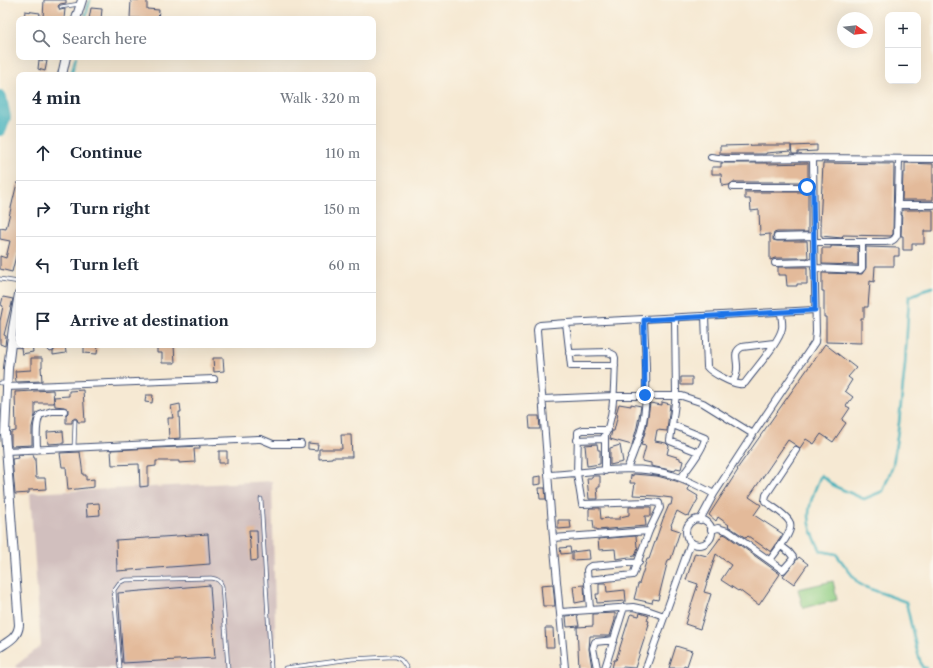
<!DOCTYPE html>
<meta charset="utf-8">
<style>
body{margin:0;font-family:"Libre Caslon Text",serif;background:#f6f6f7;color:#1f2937}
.controls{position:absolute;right:12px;top:12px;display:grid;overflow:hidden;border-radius:8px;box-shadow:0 4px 16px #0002}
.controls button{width:36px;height:36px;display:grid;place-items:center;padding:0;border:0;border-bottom:1px solid #e0e1e3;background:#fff;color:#1f2937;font:20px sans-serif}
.compass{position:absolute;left:837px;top:12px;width:36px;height:36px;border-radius:50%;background:#fff;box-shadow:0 4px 16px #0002;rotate:104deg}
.stop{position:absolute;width:12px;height:12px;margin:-9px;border:3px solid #1a73e8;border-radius:50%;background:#fff}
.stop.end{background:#1a73e8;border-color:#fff;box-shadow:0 1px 4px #0008}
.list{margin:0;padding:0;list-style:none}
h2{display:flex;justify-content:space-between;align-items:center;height:52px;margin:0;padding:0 16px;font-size:17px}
h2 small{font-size:13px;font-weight:400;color:#747a83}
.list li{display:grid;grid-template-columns:26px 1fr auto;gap:12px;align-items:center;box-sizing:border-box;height:56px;padding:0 16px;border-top:1px solid #e0e1e3}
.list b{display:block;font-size:15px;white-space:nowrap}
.list em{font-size:13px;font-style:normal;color:#747a83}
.icon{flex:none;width:22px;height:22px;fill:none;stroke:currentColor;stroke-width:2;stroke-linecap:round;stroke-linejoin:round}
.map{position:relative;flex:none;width:933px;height:668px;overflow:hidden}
.search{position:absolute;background:#fff;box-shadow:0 4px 16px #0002;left:16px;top:16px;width:360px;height:44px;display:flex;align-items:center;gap:10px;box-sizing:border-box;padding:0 14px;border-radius:8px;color:#747a83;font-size:15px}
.panel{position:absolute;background:#fff;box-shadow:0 4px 16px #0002;left:16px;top:72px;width:360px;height:276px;border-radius:8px}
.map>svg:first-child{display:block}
</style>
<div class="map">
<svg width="933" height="668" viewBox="0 0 933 668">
<rect width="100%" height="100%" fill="#fbf7ec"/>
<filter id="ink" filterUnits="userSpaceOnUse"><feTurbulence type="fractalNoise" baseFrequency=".025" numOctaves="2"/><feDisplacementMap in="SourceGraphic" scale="8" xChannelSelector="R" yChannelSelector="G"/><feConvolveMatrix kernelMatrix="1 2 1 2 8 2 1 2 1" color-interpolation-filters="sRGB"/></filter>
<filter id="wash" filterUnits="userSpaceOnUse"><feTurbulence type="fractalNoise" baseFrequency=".012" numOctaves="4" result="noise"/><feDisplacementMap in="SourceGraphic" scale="16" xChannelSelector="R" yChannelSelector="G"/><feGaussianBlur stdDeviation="0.9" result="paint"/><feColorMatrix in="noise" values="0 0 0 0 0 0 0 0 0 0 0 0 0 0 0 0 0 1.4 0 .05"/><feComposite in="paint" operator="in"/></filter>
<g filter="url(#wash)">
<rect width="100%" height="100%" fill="#f6e9d3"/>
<path fill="#d1bfbe" d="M272,481L276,668H17L15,666L41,646L30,493Z"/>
<path fill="#91ce84" stroke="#567e71" d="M833,581L837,600L803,608L798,589Z"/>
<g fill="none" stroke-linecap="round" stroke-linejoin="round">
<path stroke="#40b0bb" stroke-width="2.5" d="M85,19L90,0
M71,75L76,57
M926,668L922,667L916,647L906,602L865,587L858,583L836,554L821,551C803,519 807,508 821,475L834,486L864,499L883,491L893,465L899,423L905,365L909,297L926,289L933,287"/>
<path stroke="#40b0bb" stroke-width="14" d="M0,97L4,117L0,129"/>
</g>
<g id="blocks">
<path fill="#e3ba9a" d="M44,0H66V3L60,4L58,6L60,10L65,9L64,19L43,18Z
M131,0H147V9L159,10L158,19L130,18Z
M91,8L102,9L101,19H89Z
M25,11L40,13L39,19H24Z
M39,60L47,61L45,71L38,69Z
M761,145H791V151L766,153V154H720V146Z
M817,145V151L798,152V154H792L791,146Z
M721,163H767V164L808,163V182H733L729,185L722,186L721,174H712V167H721Z
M823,163L894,164L893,234L891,236L843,235L842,238L821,236V225H820Z
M905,163L933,164V200H902L903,173H905Z
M17,183H19V244L12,272L0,269V256L6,258L10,241L0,239V228L6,229Z
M745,192H808V232H777L774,233L773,237V240L777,241H807L808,258H775L770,260V234L760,235L759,210L751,211L750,199H745Z
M902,210H933V231H924V244H912V250H903V236H901Z
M831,246L858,247V265L822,264V248H831Z
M866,247L899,248V256H894V266H875L874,282L870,281L868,307H864V318H861V343L826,342V317H824V291H822V273L862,274L866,268Z
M778,267H807V284H797V286H787L786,275H778Z
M3,297L13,299L4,335L6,336L5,346L0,344V321L3,306L1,305Z
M825,344L856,368L848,377L852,380L845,391L853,397L846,406L850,408L842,420L846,423L833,442L821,434L814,444L806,439L800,448L788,440L749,497L761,505L754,515L783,534L771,552L748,536L746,538L728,526L729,525L718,517L716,521L709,515L738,470L737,469Z
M23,345H32L33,352L22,354L21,348Z
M54,345H65L66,353L53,355V352L55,348Z
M84,345H98L97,354L84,353Z
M157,345H174L175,363H162V353H157Z
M31,358H42V367H41L42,381L16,382L15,371L31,370Z
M213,358H223L224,371L214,372Z
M681,377H692V385H681Z
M53,390L54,403H35V415L32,427V445L11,446V432L16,431L15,392Z
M83,390L85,422H78L77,419L75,418L72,420V423H66V415L68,413V409L64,407L55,406L54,397L69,396V391Z
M146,395H153L152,403L145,402Z
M662,402L670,404L667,431L657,430L655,441L666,443L669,446L667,454L680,458V460L683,461L681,469L676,468L675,471L651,466V463L642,461L646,446L641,445L646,429L650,403L662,405Z
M180,404L181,412H179L180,438L169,439L168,418H173L171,406Z
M619,404L631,406V404L641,406L637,427L632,445L610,439L612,431H614L618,414H616Z
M529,416H539L540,429H530Z
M63,431L64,443L48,444L47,432Z
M341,435H351L352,457H332V458L319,459V449H342Z
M308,443L318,444L317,450L308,449Z
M597,444L598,450H600V464L587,466L585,445Z
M620,445L623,462L610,465V448Z
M200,446V449H194L195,462L179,463V461H156V466L148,467V486L140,487L139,464L112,465L111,450Z
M219,451H227V463H219Z
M80,452L83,475H86V480L94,479V487L68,490L66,467H62L60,453Z
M33,454L34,458H35L36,478H45L46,489L29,490V493L15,494L12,459L18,458L17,455Z
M633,474L657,476L676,481L688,486L689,487L688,490L698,496L697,498L698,499L689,516L687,515L686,516L677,511L671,525L672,526L671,528L680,531L671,559L668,560L658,600L653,599L652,603L634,599L638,584H639L647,559H649L663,519L669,505H671L672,500V498L656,496L633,495L635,483H630L631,475L633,476Z
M541,476V484L534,485V477Z
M592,476H600V487H597L598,499H589L587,478H592Z
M539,488H545L546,499H540Z
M99,503L100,515L87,516L86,504Z
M629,507H651V516H645L646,526L597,530V529H594L593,520H589V509L590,508H600L601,519L608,518V519H620V517L629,515Z
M558,520H570L571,528L558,529Z
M249,530H257L258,560L251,561Z
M208,534L210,564L117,571L116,540Z
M723,534L726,535L780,574L759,605L739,590L738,591L721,580L731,565L716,554L704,592L711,594L700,629L685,624L698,584L686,580L695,553L707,556Z
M636,536L637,547H638L635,556L616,559L615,549L599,550L598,539Z
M570,547L571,553L561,554L560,548Z
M589,550L590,559L572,560V552Z
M799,557L808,564L794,584L783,576Z
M599,583H606L607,592L625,590L626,601L597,603L596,594H599Z
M553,584L555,606H543L541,585Z
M210,585L215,658L123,663L118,593Z
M584,585L585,601L575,603L573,586Z
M615,613V620L610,636H590L589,649L592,668H579L577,627L593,626V614Z
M640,613L649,616L647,620L649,621L648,624H649L635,668L622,667L621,668H612L614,660H616L630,615L631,614L639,616Z
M577,615L579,626L567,627L566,616Z
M545,628H553L554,647H546Z
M676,646L692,651L687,666L684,665L683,668H669Z"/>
</g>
</g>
<g filter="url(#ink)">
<use href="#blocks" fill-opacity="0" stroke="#3c4b70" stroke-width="1"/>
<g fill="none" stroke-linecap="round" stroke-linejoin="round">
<g stroke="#3c4b70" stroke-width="4.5">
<path id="service" d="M61,7L79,4
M0,279L19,282
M0,383H7
M74,448L75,421
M261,499L271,668
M120,668L114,590L119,583L125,580L211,578C217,579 220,580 222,586L228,668
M285,668L352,659L388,657H395L401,660L407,668"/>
</g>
<g stroke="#3c4b70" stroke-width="8">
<path id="minor" d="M711,157L725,159L813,158L933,159
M733,187H813
M897,205H933
M777,237L814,236
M814,242H882C889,242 894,242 897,235L899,159
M775,263L814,262
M814,268L860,270L862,268V242
M705,316L707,367C712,373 731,383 739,384C742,385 743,384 745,383C754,370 780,342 782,328C783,323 781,317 781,312
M675,318L676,395L670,441L698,452
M566,323L571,366H615
M10,344H19
M49,345L51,348
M569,353L608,352L614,355L615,358C614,382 615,419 603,439L577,440
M733,382C735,378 737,374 737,369C738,360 732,352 742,347L774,343
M6,387L214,379
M543,399L614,396H682L703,403L753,434
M673,425L705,438C704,449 687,469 681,478
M37,450C37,439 35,425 40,415L52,411H64
M6,451L258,439H261L273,444H301
M627,469C633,454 640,438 643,422C649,392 645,351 644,320
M605,471V435
M548,475C587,473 634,463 672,475C686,479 701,487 714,494
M686 532a13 13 0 1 1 26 0a13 13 0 1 1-26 0Z
M700,520L714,494L753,434L815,342L816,332L814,242L813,158
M711,530L718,528L728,531L783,570L792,560L793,557L789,552L780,545
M553,538L649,531
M770,560C776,551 796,530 789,521C784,513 772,507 765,501L766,495L796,450
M588,580L633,575L649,531L660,508L659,503L649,502L582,504L577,474L578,432L583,430H608
M590,609L587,570L588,568L591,566L639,562
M561,612L633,607L647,610L664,616
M565,668L553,538L537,330L538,326L540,325L566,323L815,310
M597,668L593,648L595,642L614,640
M605,668L624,607
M646,668L691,542"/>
</g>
<g stroke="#3c4b70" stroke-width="10">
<path id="tertiary" d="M76,19L82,0
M62,75L66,57
M0,647C9,641 18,637 19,625L5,433L8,368L13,328L19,294"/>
</g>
<use href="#service" stroke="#fff" stroke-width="3"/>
<use href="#minor" stroke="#fff" stroke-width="6"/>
<use href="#tertiary" stroke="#fff" stroke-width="8"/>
</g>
</g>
<g fill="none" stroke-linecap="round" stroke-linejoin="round" filter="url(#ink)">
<path stroke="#1a73e8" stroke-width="5" d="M645,395L644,320L815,310L813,187H807"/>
</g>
</svg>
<div class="controls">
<button>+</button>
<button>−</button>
</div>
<svg class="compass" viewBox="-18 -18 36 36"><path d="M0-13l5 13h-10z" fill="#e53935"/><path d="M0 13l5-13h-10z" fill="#747a83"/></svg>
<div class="stop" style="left:807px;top:187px"></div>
<div class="stop end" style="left:645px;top:395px"></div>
<div class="search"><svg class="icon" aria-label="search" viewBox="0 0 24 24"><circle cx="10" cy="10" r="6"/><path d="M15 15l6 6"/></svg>Search here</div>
<section class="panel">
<h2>4 min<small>Walk · 320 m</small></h2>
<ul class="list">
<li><svg class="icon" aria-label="ahead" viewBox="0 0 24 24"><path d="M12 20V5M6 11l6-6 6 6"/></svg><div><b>Continue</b></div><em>110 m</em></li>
<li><svg class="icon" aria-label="right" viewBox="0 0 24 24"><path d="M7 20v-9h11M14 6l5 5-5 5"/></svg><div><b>Turn right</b></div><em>150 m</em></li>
<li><svg class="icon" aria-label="left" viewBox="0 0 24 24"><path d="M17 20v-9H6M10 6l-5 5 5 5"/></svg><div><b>Turn left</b></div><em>60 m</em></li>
<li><svg class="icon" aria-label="arrive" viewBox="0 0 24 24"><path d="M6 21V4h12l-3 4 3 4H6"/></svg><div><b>Arrive at destination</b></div></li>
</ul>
</section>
</div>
